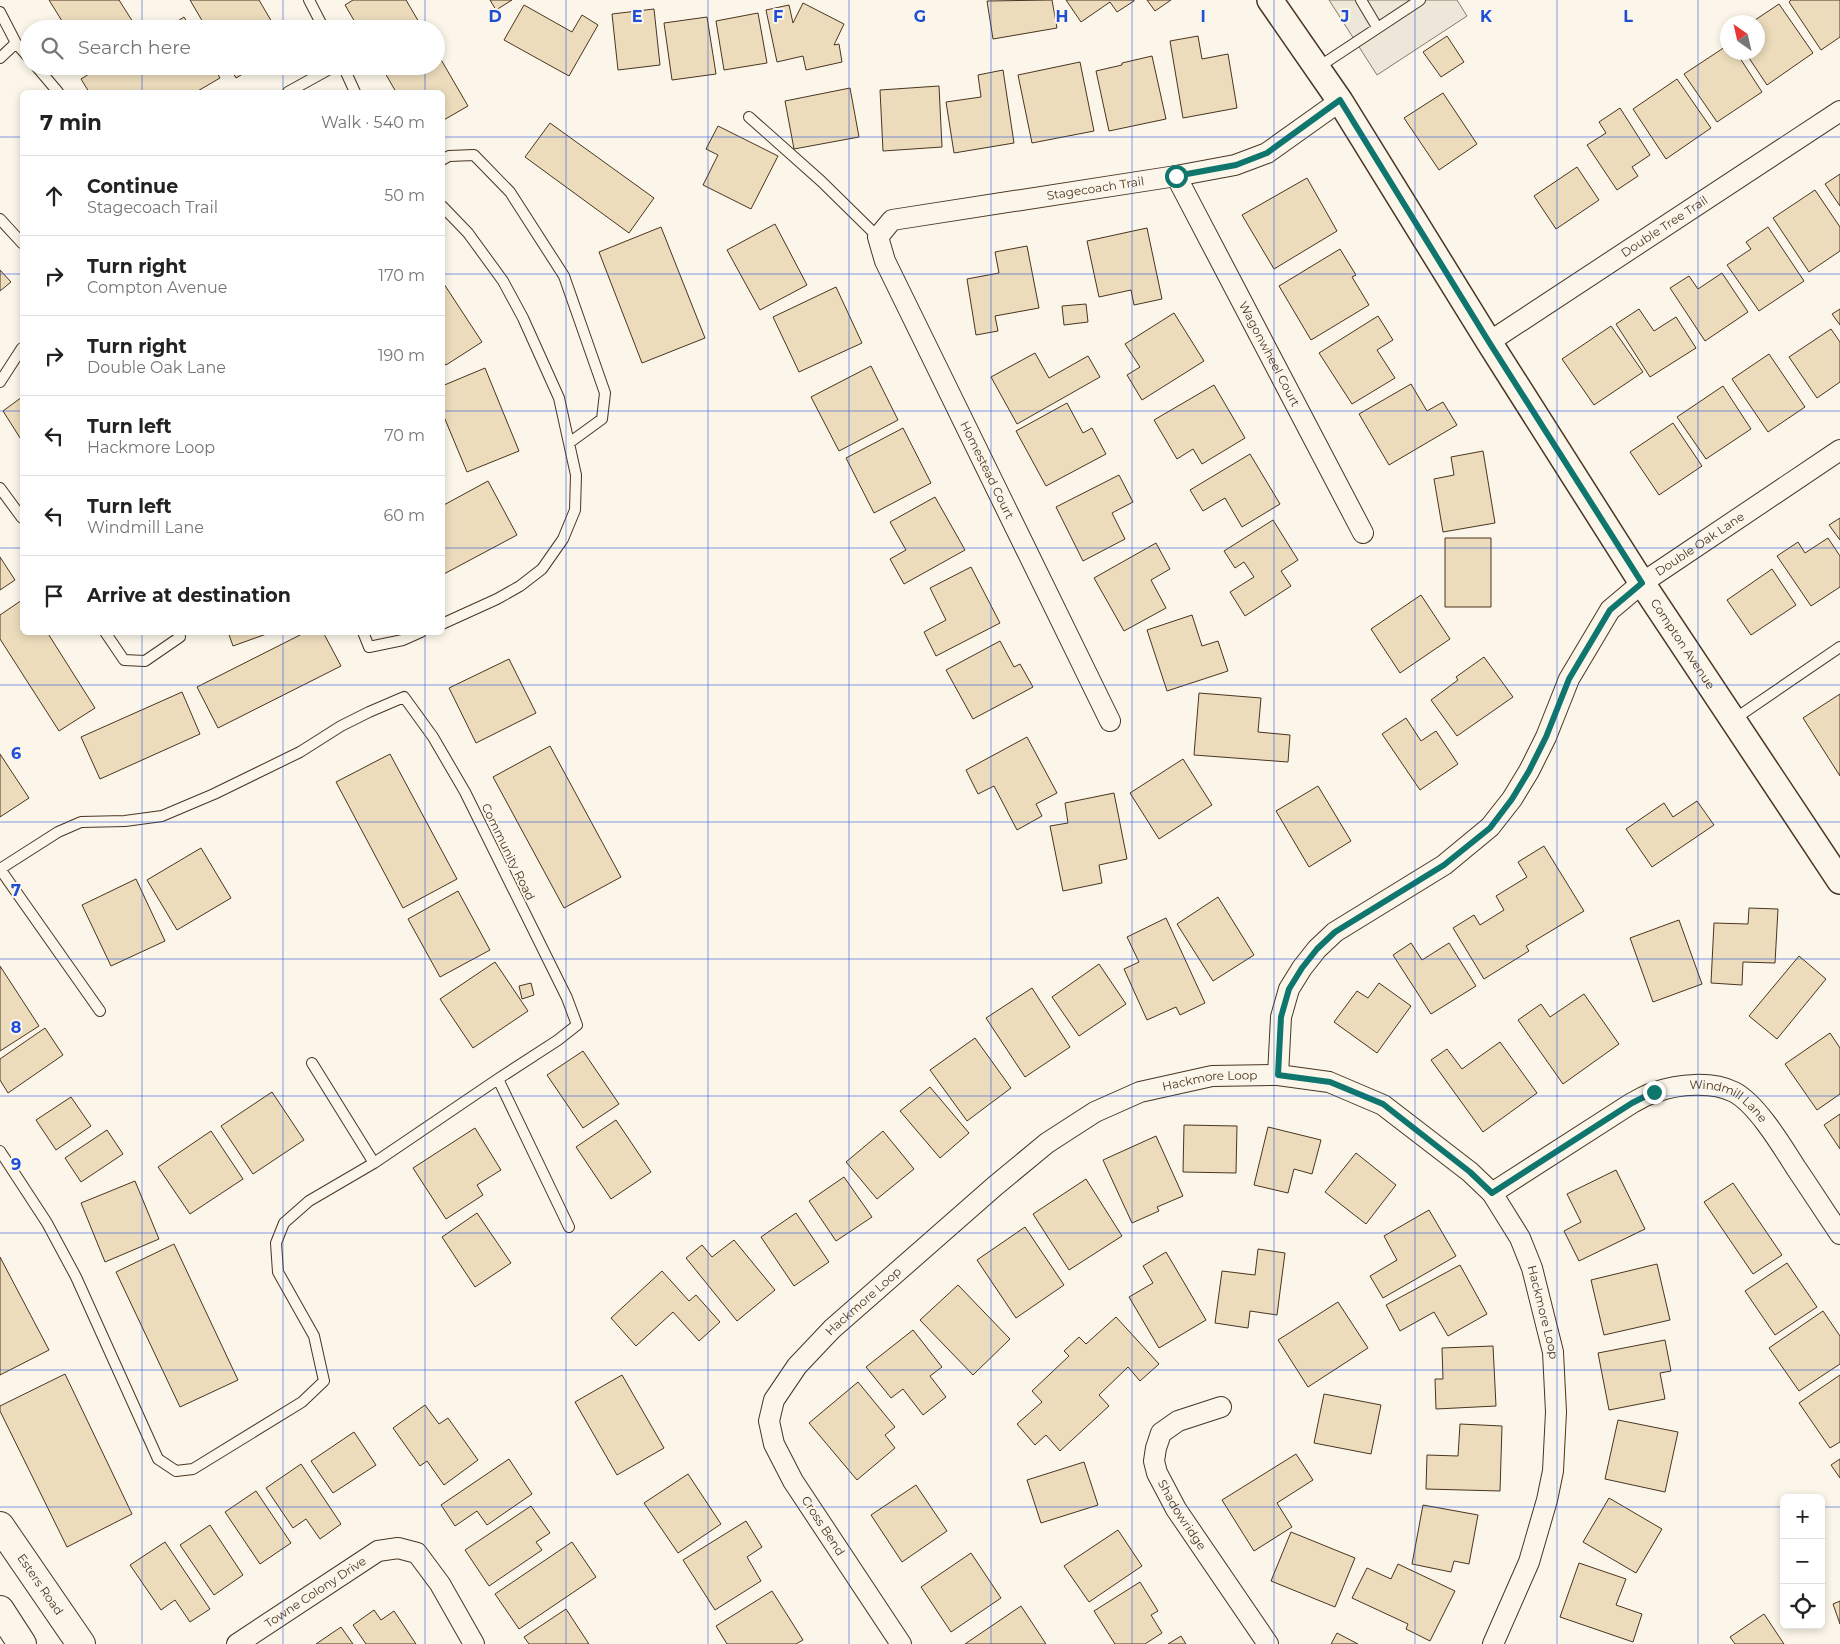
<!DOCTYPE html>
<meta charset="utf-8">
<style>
body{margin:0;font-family:Montserrat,sans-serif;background:#f2f2f2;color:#222}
.controls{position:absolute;right:15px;bottom:15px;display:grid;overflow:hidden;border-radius:8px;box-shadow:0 2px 8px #0003}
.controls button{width:45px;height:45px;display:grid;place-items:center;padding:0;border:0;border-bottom:1px solid #e0e0e0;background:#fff;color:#222;font:25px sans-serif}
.compass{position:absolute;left:1720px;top:15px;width:45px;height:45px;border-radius:50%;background:#fff;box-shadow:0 2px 8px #0003;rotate:326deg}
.stop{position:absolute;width:15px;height:15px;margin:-11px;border:4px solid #0f766e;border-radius:50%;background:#fff}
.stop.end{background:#0f766e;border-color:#fff;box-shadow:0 1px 5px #0008}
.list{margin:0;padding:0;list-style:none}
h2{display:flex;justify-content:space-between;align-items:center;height:65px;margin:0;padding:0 20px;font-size:21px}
h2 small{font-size:16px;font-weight:400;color:#767676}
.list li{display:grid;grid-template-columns:32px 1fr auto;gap:15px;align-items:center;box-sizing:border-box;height:80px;padding:0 20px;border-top:1px solid #e0e0e0}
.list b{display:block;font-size:19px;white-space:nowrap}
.list p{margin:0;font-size:16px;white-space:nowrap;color:#767676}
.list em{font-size:16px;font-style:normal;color:#767676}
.icon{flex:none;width:28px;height:28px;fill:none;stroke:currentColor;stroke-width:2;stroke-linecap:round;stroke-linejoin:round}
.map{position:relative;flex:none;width:1840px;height:1644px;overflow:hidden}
.search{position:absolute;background:#fff;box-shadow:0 2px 8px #0003;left:20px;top:20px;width:425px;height:55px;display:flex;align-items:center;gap:12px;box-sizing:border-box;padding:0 18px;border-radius:28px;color:#767676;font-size:19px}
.panel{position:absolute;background:#fff;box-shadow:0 2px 8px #0003;left:20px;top:90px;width:425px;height:545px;border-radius:8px}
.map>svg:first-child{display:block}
</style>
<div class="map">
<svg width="1840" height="1644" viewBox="0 0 1840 1644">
<rect width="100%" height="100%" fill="#fbf6e9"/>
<path fill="#ede7d9" stroke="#887966" d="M1329,0H1457L1467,16L1377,75Z"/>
<path fill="#ecdcbc" stroke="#4a3520" d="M49,0H119L133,22L122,29H67Z
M190,0H259L276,29H207Z
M353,0H406L423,29H359L345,5Z
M490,0H512L496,10Z
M1052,0L1057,28L993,39L987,1Z
M1066,0H1134V1L1117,12L1110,2L1081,22Z
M1147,0H1171L1155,11Z
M1791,0H1840V37L1821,50L1789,2Z
M803,3L844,24L834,45L839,44L842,62L806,70L803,56L777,62L766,10L789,5L793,23Z
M1779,4L1813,53L1767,85L1745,52H1758V22H1752Z
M524,5L572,32L582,15L598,25L569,76L504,40Z
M654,9L660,65L618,70L612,14Z
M758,13L767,63L724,70L716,21Z
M184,17L191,29H165Z
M707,17L716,74L672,80L664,23Z
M1198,36L1202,59L1228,54L1237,108L1183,118L1170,41Z
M1447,36L1464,62L1441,77L1423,52Z
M1728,45V52H1736L1762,92L1717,122L1684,74Z
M436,51L468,106L442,121V92H396L381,66H436Z
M1152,56L1166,119L1109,131L1096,71L1122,65V63Z
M1080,62L1094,131L1032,143L1018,75Z
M102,66H213L220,78L196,92H89L81,79Z
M229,66H256L236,78Z
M1003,70L1014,143L954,153L946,102L981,97L978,75Z
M1677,79L1711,128L1666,159L1633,109Z
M939,86L942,147L883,151L880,90Z
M850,88L859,137L794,149L785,101Z
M1443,93L1477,144L1439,170L1404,118Z
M1620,108L1650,155L1632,167L1638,176L1617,190L1587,145L1606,133L1599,122Z
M550,123L654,198L629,233L525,157Z
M718,126L778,156L751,209L703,185L718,155L706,149Z
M1577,167L1599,200L1556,229L1534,196Z
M1840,174V206L1825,184Z
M1307,178L1337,231L1274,269L1242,215Z
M1815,190L1840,227V251L1809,272L1773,218Z
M775,224L807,285L760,310L727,250Z
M661,227L705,338L642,363L599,252Z
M1768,227L1804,281L1759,311L1727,265L1751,249L1746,242Z
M1147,228L1162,299L1134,305L1131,290L1099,297L1087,241Z
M1027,246L1039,308L995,316L998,331L976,335L967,279L999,273L995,252Z
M1340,249L1356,275L1352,277L1369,305L1311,340L1279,286Z
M0,270L11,282L0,291Z
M1722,273L1748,312L1705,341L1670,288L1689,276L1698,289Z
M442,281L482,342L446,365L442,360Z
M836,287L862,343L799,372L773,317Z
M1086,304L1088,322L1064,325L1062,306Z
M1639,309L1654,331L1676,317L1696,348L1650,377L1616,324Z
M1840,309V325L1832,314Z
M1174,313L1204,361L1142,400L1127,375L1140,367L1125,344Z
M1378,316L1393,340L1377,350L1395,378L1352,404L1319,353Z
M1611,326L1643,372L1594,405L1562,359Z
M1831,329L1840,342V382L1817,398L1789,357Z
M1035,353L1049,378L1088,356L1100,377L1017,424L991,377Z
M1769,354L1805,407L1768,432L1732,379Z
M871,366L898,420L839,451L811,397Z
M485,368L519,451L467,472L442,412V386Z
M1411,384L1427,411L1443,402L1457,425L1389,465L1359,414Z
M1214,385L1245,438L1202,464L1193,449L1177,459L1154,420Z
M1723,386L1751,429L1706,459L1677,417Z
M22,397V441L3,411Z
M1067,403L1083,433L1092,428L1106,454L1046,486L1016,431Z
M1673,423L1702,466L1659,495L1630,452Z
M903,428L931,483L874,513L846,458Z
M1483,451L1495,523L1443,532L1434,479L1454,475L1451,457Z
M1250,454L1280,504L1242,527L1225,498L1203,511L1190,490Z
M1119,475L1133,502L1112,513L1125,539L1083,561L1056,507Z
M488,481L517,535L442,575V506Z
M935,497L965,550L904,584L890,559L906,550L890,522Z
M1840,518V540L1829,525Z
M1273,520L1298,560L1281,571L1291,586L1245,616L1230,592L1254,577L1244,562L1235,568L1224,551Z
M1445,538H1491V607H1445Z
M1828,538L1840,556V587L1811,606L1777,556L1798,542L1805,553Z
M1156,543L1170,569L1151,580L1166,608L1124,631L1094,578Z
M0,557L15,580L0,590Z
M971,567L1000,623L936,656L924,632L946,620L930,588Z
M1772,569L1796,605L1751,635L1727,600Z
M1421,595L1450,639L1400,673L1371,629Z
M22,600V632H47L95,708L59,731L0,639V615Z
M1192,615L1202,646L1218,641L1228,671L1167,691L1147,630Z
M228,632H272L233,646Z
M306,632H323L341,666L218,728L197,687Z
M1000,641L1014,667L1020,664L1033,687L973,719L946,670Z
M1484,657L1513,697L1457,736L1431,700L1458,680L1456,677Z
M509,659L536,713L476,743L449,688Z
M182,692L200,734L100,779L81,737Z
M1199,693L1261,698L1258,732L1290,735L1288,762L1194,755Z
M1840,694V776L1803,718Z
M1406,718L1421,741L1436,731L1458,764L1420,790L1382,734Z
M1027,737L1057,793L1036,804L1042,816L1017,830L994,786L978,794L966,770Z
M550,746L621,877L564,908L493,777Z
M0,754L29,798L0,817Z
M390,754L457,879L403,908L336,782Z
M1183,759L1212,805L1159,839L1130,793Z
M1318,786L1351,841L1309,867L1276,811Z
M1114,793L1127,859L1099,865L1102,883L1063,891L1050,826L1068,823L1065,803Z
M1697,801L1714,825L1652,867L1626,829L1664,803L1673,817Z
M1544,846L1584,911L1526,946L1529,951L1484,979L1453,928L1474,915L1480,925L1504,910L1496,896L1527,877L1518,862Z
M201,848L231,898L177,930L147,880Z
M136,879L165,941L111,966L82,905Z
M458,891L490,950L440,977L408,919Z
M1218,897L1254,955L1213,981L1177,924Z
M1749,908L1778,909L1775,963L1743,962L1742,985L1711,983L1714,923L1748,924Z
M1166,918L1205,1003L1180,1015L1176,1007L1147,1020L1124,969L1139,962L1127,937Z
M1679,920L1702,984L1653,1002L1630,938Z
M1411,943L1422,960L1449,943L1476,986L1431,1014L1393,955Z
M1799,956L1826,979L1777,1039L1749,1016Z
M495,962L528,1011L473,1048L440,999Z
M1099,964L1126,1004L1079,1036L1052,997Z
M0,966L39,1026L0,1051Z
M531,983L534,995L522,999L519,986Z
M1379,983L1411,1006L1377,1053L1334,1022L1357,991L1368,998Z
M1032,988L1070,1047L1025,1077L986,1018Z
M1584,994L1619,1044L1563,1084L1518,1020L1541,1004L1550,1017Z
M45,1028L63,1055L8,1093L0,1080V1059Z
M1830,1033L1840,1048V1094L1817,1110L1785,1064Z
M975,1038L1011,1088L967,1121L930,1070Z
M1500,1042L1537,1093L1483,1132L1431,1060L1447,1049L1462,1069Z
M583,1051L619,1104L583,1128L547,1075Z
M930,1087L969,1133L940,1158L900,1111Z
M272,1092L304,1140L253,1174L221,1126Z
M71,1097L91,1126L56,1150L36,1120Z
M1840,1114V1149L1824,1125Z
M616,1120L651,1172L611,1199L576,1147Z
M1184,1125L1237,1126L1236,1173L1183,1172Z
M1268,1127L1321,1140L1312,1174L1294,1169L1288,1193L1254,1185Z
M475,1128L501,1170L477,1185L483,1195L446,1219L413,1168Z
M107,1130L123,1154L81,1182L65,1158Z
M211,1131L243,1179L190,1214L158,1167Z
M883,1131L914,1169L877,1199L846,1162Z
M1156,1136L1183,1196L1157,1207L1159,1211L1132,1223L1103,1160Z
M1356,1153L1396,1185L1366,1224L1325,1192Z
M1616,1170L1645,1229L1579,1261L1564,1231L1581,1222L1567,1194Z
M844,1177L872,1217L836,1241L809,1201Z
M1086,1179L1122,1236L1069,1270L1033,1214Z
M135,1181L159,1239L105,1262L81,1203Z
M1733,1183L1782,1255L1753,1274L1704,1202Z
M1429,1210L1456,1256L1383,1298L1370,1276L1397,1260L1384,1236Z
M477,1213L511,1263L475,1287L442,1237Z
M796,1213L829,1262L794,1286L761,1237Z
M1025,1227L1064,1285L1016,1318L977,1260Z
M734,1240L775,1290L737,1321L686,1258L702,1245L712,1257Z
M174,1244L238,1380L180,1407L116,1272Z
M1258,1249L1285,1253L1277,1315L1250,1311L1248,1328L1215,1323L1222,1271L1255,1275Z
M1166,1252L1206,1320L1159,1348L1129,1297L1153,1283L1143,1266Z
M0,1257L49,1350L0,1375Z
M1787,1263L1817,1307L1775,1335L1745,1291Z
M1657,1264L1670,1320L1604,1335L1591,1280Z
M1460,1265L1487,1314L1448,1336L1434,1312L1400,1331L1386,1305Z
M662,1271L689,1301L696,1295L720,1322L699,1341L673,1312L636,1346L611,1318Z
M958,1285L1010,1339L973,1375L920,1320Z
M1338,1302L1368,1348L1308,1387L1278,1340Z
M1823,1311L1840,1336V1364L1799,1391L1769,1348Z
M1116,1317L1159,1364L1140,1381L1128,1367L1099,1395L1109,1406L1060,1451L1046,1435L1035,1445L1017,1424L1042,1402L1032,1391L1069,1356L1064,1351L1079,1337L1086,1344Z
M913,1330L942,1367L930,1376L946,1397L923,1415L903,1389L891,1398L866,1367Z
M1665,1340L1671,1371L1660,1373L1665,1399L1609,1410L1598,1353Z
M1493,1346L1496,1406L1436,1409L1435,1379H1443L1442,1348Z
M65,1374L132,1514L67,1547L0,1411V1406Z
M622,1375L664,1448L617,1475L575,1402Z
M1840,1375V1442L1830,1448L1799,1403Z
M858,1382L895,1427L885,1435L895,1448L857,1480L809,1423Z
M1324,1394L1381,1405L1371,1454L1314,1443Z
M425,1405L439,1424L448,1418L478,1460L444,1485L427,1461L420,1466L393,1428Z
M1618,1420L1678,1432L1665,1492L1605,1479Z
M1460,1424L1502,1426L1500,1491L1426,1489L1427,1455L1458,1456Z
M354,1432L376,1465L333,1493L311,1461Z
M1296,1454L1313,1480L1277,1503L1292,1527L1254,1551L1222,1500Z
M509,1459L532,1494L487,1525L477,1511L455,1526L441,1505Z
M1840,1459V1478L1831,1465Z
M1084,1462L1098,1505L1041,1523L1027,1480Z
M301,1464L341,1524L320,1539L306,1519L293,1528L266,1488Z
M688,1474L721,1524L678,1553L644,1503Z
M916,1485L947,1531L902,1562L871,1515Z
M256,1491L291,1543L260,1564L225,1512Z
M1609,1498L1662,1529L1636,1573L1583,1542Z
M1423,1505L1478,1515L1469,1564L1454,1561L1451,1572L1412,1564Z
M531,1506L550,1533L536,1542L542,1550L489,1586L465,1550Z
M746,1521L762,1547L747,1557L761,1581L715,1610L683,1560Z
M210,1525L243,1575L214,1595L180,1545Z
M1118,1530L1142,1566L1089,1602L1064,1566Z
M1291,1532L1355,1558L1335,1607L1271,1581Z
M165,1542L210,1609L190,1622L175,1600L161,1610L130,1565Z
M572,1542L596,1577L519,1629L495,1594Z
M971,1553L1001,1598L951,1632L921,1587Z
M1579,1563L1626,1579L1616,1605L1642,1614L1633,1642L1560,1617Z
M1398,1564L1455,1591L1430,1641L1406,1629L1408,1624L1352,1598L1367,1568L1391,1579Z
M1140,1582L1158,1611L1151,1615L1162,1633L1145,1644H1115L1094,1611Z
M772,1591L803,1640L796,1644H727L716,1626Z
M1840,1601V1624L1833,1604Z
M1021,1606L1046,1644H965Z
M566,1609L589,1644H529L524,1637Z
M374,1610L381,1620L394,1611L416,1644H366L353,1625Z
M1764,1614L1784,1644H1735L1730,1637Z
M341,1627L353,1644H316Z
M1337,1633L1358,1644H1331Z
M1181,1636L1186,1644H1168Z"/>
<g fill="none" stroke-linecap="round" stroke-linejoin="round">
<g stroke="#4a3520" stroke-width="12">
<path id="service" d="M309,0L324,29
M1361,0L1377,27
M0,12L16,43L29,58
M0,58L16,43
M36,66L58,92
M343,66L355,92
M1317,68L1420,0
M288,92L335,66
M749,117L821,181L878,237
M442,160L449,156L474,155L510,192L564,276L605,393L602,419L569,443
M442,206L468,233L503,281L523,318L559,398L576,475L575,510L563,539L542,569L520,586L497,599L442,624
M0,219L22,243
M0,382L22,348
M0,488L22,518
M105,632L124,660L145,661L180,637L179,632
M363,632L369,647L403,640L421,632
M1733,720L1840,647
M0,869L58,832L81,822L125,821L162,816L214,794L300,752L341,726L369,712L404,697L433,737L465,792L567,998L577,1025L558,1040L498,1079L374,1163L309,1201L284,1223L276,1243L278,1272L314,1336L324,1381L302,1402L193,1469L176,1471L158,1459L76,1277L47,1223L0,1151
M0,869L100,1011
M312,1063L374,1163
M498,1079L569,1227"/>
</g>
<g stroke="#4a3520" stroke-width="22">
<g id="minor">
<path id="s1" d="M1176,176L1363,533"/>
<path id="s2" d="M1489,342L1840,111"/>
<path id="s3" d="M1110,721L885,261L878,237L892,220L1176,176L1235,165L1267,153L1340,101"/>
<path id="s4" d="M1278,1075L1281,1017L1289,989L1302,968L1317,949L1335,932L1444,865L1490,827L1512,799L1529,771L1546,737L1569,679L1610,610L1642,583L1840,450"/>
<path id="s5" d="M1492,1193L1632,1103C1640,1099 1647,1094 1656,1092C1678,1084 1712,1081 1734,1092C1757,1104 1782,1146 1796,1168C1811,1190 1825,1212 1840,1234"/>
<path id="s6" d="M1221,1407L1178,1421L1161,1433L1156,1448L1154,1461L1157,1473L1176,1509L1268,1644"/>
<path id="s7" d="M237,1644L378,1551L398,1548L417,1553L440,1584L474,1644"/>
<path id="s8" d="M901,1644L793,1481L774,1444L769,1421L774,1400L797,1366L832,1329L995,1186L1047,1143L1095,1112L1140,1092L1212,1076L1278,1075L1329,1082L1383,1105L1470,1172L1492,1193L1520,1238L1532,1268L1553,1352L1556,1412L1553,1471L1547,1500L1529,1562L1493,1644"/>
</g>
</g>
<g stroke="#4a3520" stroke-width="28">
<g id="tertiary">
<path id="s9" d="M1270,0L1340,101L1489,342L1642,583L1840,881"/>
</g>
</g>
<g stroke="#4a3520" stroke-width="30">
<g id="secondary">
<path id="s10" d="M0,1526L81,1644"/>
<path d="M0,1610L22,1644"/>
</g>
</g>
<use href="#service" stroke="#fbf6e9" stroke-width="10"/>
<use href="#minor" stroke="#fbf6e9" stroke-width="20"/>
<use href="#tertiary" stroke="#fbf6e9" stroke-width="25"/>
<use href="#secondary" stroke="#fbf6e9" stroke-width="28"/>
</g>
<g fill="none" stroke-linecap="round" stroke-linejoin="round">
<path stroke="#0f766e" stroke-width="6" d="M1176,176L1236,165L1267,153L1340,100L1489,342L1642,583L1610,610L1569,679L1546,737L1529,771L1512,799L1490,828L1444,865L1335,932L1317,949L1302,968L1289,989L1281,1017L1278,1075L1330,1082L1383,1104L1470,1172L1492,1193L1632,1103L1654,1092"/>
</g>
<path fill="none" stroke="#1d4ed8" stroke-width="1" stroke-opacity="0.55" d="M142,0V29M283,0V29M425,0V29M566,0V1644M708,0V1644M849,0V1644M991,0V1644M1132,0V1644M1274,0V1644M1415,0V1644M1557,0V1644M1698,0V1644M142,66V92M283,66V92M425,66V92M0,137H22M442,137H1840M0,274H22M442,274H1840M0,411H22M442,411H1840M0,548H22M442,548H1840M142,632V1644M283,632V1644M425,632V1644M0,685H1840M0,822H1840M0,959H1840M0,1096H1840M0,1233H1840M0,1370H1840M0,1507H1784M1821,1507H1840"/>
<g text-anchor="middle" stroke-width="4" stroke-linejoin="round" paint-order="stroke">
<g font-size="12" fill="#4a3520" stroke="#fbf6e9">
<text dy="4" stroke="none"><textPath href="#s3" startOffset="765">Stagecoach Trail</textPath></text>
<text dy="4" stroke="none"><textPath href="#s2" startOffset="210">Double Tree Trail</textPath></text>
<text dy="4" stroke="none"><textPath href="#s1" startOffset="201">Wagonwheel Court</textPath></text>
<text transform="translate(987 470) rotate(64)" y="4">Homestead Court</text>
<text dy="4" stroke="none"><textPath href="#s4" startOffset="709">Double Oak Lane</textPath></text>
<text dy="4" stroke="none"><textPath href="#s9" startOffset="765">Compton Avenue</textPath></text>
<text transform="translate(508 852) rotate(64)" y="4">Community Road</text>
<text dy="4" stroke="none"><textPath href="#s8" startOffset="836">Hackmore Loop</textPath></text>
<text dy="4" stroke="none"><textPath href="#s5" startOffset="271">Windmill Lane</textPath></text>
<text dy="4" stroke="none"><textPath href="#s8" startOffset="416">Hackmore Loop</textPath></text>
<text dy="4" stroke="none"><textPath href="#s8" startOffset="1286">Hackmore Loop</textPath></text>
<text dy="4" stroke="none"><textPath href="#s6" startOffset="156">Shadowridge</textPath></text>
<text transform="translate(823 1526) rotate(57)" y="4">Cross Bend</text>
<text dy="4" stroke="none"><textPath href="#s10" startOffset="71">Esters Road</textPath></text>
<text dy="4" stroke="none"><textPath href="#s7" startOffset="94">Towne Colony Drive</textPath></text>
</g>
</g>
<g font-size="16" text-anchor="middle" font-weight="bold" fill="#1d4ed8" stroke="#fbf6e9" stroke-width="4" stroke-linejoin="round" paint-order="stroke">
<text x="495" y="22">D</text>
<text x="637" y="22">E</text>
<text x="778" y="22">F</text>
<text x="920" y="22">G</text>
<text x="1062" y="22">H</text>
<text x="1203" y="22">I</text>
<text x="1345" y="22">J</text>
<text x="1486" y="22">K</text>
<text x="1628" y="22">L</text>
<text x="16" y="759">6</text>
<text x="16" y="896">7</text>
<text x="16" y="1033">8</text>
<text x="16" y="1170">9</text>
</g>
</svg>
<div class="controls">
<button>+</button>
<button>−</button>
<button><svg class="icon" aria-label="locate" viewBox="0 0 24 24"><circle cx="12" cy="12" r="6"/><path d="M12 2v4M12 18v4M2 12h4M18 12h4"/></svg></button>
</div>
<svg class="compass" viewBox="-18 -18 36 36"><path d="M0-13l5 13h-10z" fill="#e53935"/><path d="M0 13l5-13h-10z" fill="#767676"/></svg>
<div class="stop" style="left:1176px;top:176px"></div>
<div class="stop end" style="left:1654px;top:1092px"></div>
<div class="search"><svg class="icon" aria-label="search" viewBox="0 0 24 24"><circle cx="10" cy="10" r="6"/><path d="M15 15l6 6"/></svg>Search here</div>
<section class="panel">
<h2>7 min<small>Walk · 540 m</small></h2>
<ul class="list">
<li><svg class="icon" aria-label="ahead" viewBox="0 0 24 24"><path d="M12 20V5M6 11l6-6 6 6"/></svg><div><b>Continue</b><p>Stagecoach Trail</p></div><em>50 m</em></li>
<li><svg class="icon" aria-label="right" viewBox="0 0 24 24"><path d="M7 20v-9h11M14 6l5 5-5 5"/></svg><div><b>Turn right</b><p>Compton Avenue</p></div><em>170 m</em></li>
<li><svg class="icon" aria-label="right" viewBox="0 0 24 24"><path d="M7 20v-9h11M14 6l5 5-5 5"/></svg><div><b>Turn right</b><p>Double Oak Lane</p></div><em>190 m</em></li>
<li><svg class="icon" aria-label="left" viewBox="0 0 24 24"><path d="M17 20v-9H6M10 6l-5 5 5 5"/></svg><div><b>Turn left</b><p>Hackmore Loop</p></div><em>70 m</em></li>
<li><svg class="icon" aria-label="left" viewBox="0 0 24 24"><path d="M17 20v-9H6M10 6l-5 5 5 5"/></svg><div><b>Turn left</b><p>Windmill Lane</p></div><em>60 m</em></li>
<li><svg class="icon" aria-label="arrive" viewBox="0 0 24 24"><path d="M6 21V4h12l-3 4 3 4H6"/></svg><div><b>Arrive at destination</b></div></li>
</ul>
</section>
</div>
